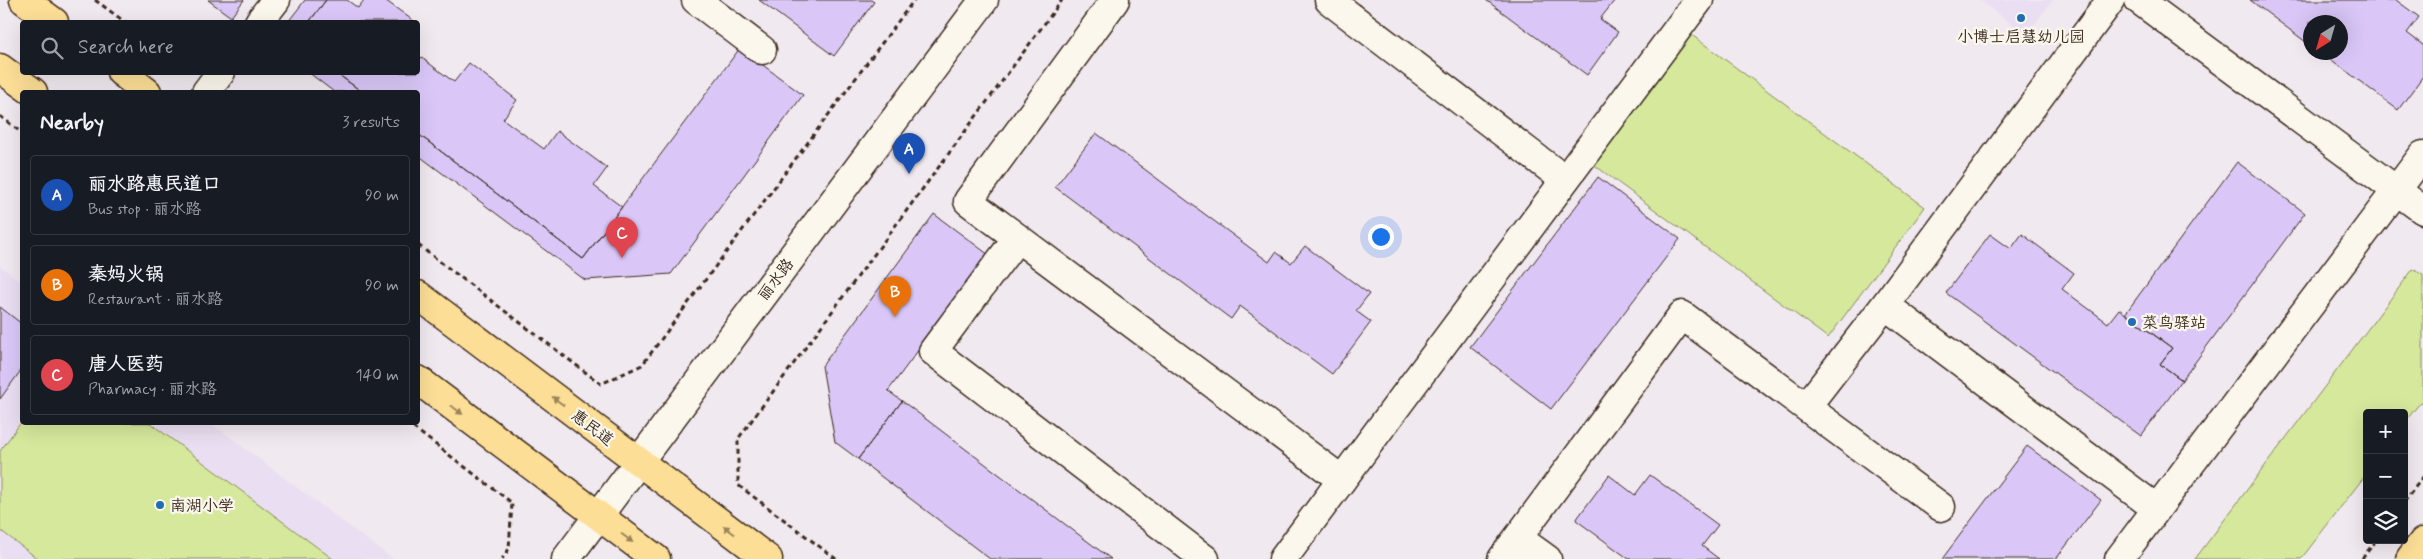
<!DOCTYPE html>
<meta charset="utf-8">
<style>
body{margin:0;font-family:Mynerve,"LXGW WenKai TC",sans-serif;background:#242831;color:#f1f3f6}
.controls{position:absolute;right:15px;bottom:15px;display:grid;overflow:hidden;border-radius:5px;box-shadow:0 5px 20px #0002}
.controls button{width:45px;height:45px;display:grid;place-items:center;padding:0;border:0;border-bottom:1px solid #363941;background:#171b24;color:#f1f3f6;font:25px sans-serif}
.compass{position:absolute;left:2303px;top:15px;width:45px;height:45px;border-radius:50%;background:#171b24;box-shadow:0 5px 20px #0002;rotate:217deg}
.you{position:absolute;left:1380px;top:236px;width:18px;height:18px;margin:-12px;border:4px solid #fff;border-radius:50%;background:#1a73e8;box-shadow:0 0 0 8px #1a73e833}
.badge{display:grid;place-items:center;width:32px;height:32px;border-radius:50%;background:#ea580c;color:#fff;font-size:16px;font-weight:700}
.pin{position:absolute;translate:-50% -41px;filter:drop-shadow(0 1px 2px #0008)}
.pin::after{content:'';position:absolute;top:26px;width:18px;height:15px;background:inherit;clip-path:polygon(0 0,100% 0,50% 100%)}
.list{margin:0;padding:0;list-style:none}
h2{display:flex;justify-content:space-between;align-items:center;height:65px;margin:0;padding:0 20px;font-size:21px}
h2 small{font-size:16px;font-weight:400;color:#9ea1a6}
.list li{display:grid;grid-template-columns:32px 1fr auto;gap:15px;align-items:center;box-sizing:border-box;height:80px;margin:0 10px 10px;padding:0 10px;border:1px solid #363941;border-radius:5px}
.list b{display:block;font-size:19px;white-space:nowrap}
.list p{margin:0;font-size:16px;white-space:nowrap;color:#9ea1a6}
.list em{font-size:16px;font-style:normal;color:#9ea1a6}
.icon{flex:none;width:28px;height:28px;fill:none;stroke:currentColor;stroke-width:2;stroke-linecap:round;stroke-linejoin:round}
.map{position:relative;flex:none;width:2423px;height:559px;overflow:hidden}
.search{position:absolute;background:#171b24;box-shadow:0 5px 20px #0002;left:20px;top:20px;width:400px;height:55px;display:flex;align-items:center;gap:12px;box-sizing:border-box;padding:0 18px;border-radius:5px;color:#9ea1a6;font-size:19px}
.panel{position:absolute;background:#171b24;box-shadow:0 5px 20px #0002;left:20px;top:90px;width:400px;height:335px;border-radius:5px}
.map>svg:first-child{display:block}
</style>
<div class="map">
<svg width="2423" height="559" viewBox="0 0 2423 559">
<rect width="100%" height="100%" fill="#f1e9f0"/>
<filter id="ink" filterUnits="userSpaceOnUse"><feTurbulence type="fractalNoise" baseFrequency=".02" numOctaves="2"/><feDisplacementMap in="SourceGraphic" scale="10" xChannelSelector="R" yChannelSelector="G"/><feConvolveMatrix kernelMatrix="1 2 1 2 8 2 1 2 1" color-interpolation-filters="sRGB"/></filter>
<g filter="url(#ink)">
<path fill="#eadff2" d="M1979,0H2053L2026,35Z
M0,266L22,282V422L211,423L393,559H0Z"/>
<path fill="#d5e89c" stroke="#88895d" d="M1689,33L1925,207L1828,338L1593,164Z
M2413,269L2423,275V399L2404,423V413H2367V473L2301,559H2195Z
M22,421V422L150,423L333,559H38L0,530V451Z"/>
<path fill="#dac7f8" stroke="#3b2a1e" d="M208,0H244L231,17Z
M305,0H326L309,22H288Z
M326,0H347L358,8L364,0H385L415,22H309Z
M759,0H871L874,2L834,56Z
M1486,0H1615L1600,19L1618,32L1587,75Z
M2250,0H2396L2419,17L2407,33L2423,45V76L2398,110L2321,52H2340V22H2310V45Z
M740,48L803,95L671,274L585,280L418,155V134L583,259Z
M418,55L454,82L469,63L517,100L503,119L544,149L557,131L607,168L594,186L622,207L583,259L418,134V92H362L335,72H418Z
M308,72H335L362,92H334Z
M1096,133L1269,262L1276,252L1291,263L1305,246L1369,294L1356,311L1371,322L1332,374L1240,306L1231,319L1055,187Z
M2237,162L2305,213L2182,380L2160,364L2172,348L2125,314Z
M1598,177L1680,239L1551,409L1470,347Z
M934,214L989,255L888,391L902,401L858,459L835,442L822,366Z
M1990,234L2011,249L2022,234L2074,273L2062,289L2108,323L2119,309L2172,348L2160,364L2182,380L2141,436L1946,293Z
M0,307L22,324V369L0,399Z
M902,401L1111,559H990L858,459Z
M2027,446L2101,500L2056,559H1942Z
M1609,475L1635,495L1650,475L1718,525L1702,546L1719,559H1629L1576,520Z"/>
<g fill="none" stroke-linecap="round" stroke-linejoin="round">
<g stroke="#3b2a1e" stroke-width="31">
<path id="minor" d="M696,0L762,50
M1115,0L968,201L1342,480
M1329,0L1565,180
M2139,0L2423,210
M259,22L276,0
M206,92L221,72
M1017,238L933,351L1205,559
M1885,305L2157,509
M1806,407L1885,305L2111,0
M1518,538L1547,559
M566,559L984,0
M1283,559L1699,0
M1502,559L1682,315L1941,507
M2119,559L2423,155"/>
</g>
<g stroke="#3b2a1e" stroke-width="31">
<path id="major" d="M24,0L54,22
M0,68L33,92
M121,72L147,92
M418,295L768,559
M418,380L656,559
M2410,559L2423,542"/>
</g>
<path stroke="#3b2a1e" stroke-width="3" stroke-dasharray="5 4" stroke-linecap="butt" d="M95,0L125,22
M0,116L22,133
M418,245L601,384L642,365L914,0
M406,422L512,503L509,549L502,559
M2404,502L2423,477
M836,559L738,485V439L1062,0
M2362,559L2376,540"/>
<use href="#minor" stroke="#fbf7ec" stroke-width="28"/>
<use href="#major" stroke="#fcde96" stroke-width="28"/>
</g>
<defs><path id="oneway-solid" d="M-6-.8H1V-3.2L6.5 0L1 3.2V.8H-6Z" transform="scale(1.25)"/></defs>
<g fill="#9c845a">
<use href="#oneway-solid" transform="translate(558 401) rotate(-143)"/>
<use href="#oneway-solid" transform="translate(457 410) rotate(37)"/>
<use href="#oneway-solid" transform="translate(729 530) rotate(-143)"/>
<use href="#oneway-solid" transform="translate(627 538) rotate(37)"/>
</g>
</g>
<g fill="#1f6fb2" stroke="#fbf7ec" stroke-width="2">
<circle cx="2021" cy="18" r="5"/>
<circle cx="2132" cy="322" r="5"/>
<circle cx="160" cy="505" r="5"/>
</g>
<g text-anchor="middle" stroke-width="4.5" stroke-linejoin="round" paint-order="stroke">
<g font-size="16" fill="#3b2a1e" stroke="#fbf7ec" text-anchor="start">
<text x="2021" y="42" text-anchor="middle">小博士启慧幼儿园</text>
<text x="2142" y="328">菜鸟驿站</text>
<text x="170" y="511">南湖小学</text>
</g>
<g font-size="16" fill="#3b2a1e" stroke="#fbf7ec">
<text transform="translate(775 279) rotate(-53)" y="6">丽水路</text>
<text transform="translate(593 427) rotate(37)" y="6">惠民道</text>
</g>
</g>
</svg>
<div class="controls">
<button>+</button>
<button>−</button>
<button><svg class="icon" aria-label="layers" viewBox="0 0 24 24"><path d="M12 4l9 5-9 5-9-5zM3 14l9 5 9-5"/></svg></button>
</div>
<svg class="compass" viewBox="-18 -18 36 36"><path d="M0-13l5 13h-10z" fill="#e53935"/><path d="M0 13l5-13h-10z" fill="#9ea1a6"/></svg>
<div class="you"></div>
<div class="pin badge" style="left:909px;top:174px;background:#1a4fb4">A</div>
<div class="pin badge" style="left:895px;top:317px;background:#e8710a">B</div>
<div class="pin badge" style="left:622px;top:258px;background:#e0444e">C</div>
<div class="search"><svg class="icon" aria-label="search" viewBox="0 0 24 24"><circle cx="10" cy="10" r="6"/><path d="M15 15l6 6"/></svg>Search here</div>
<section class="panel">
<h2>Nearby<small>3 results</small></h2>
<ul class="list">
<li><span class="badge" style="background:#1a4fb4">A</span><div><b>丽水路惠民道口</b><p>Bus stop · 丽水路</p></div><em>90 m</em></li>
<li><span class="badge" style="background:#e8710a">B</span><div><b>秦妈火锅</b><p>Restaurant · 丽水路</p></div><em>90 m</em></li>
<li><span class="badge" style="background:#e0444e">C</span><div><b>唐人医药</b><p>Pharmacy · 丽水路</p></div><em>140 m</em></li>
</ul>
</section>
</div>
